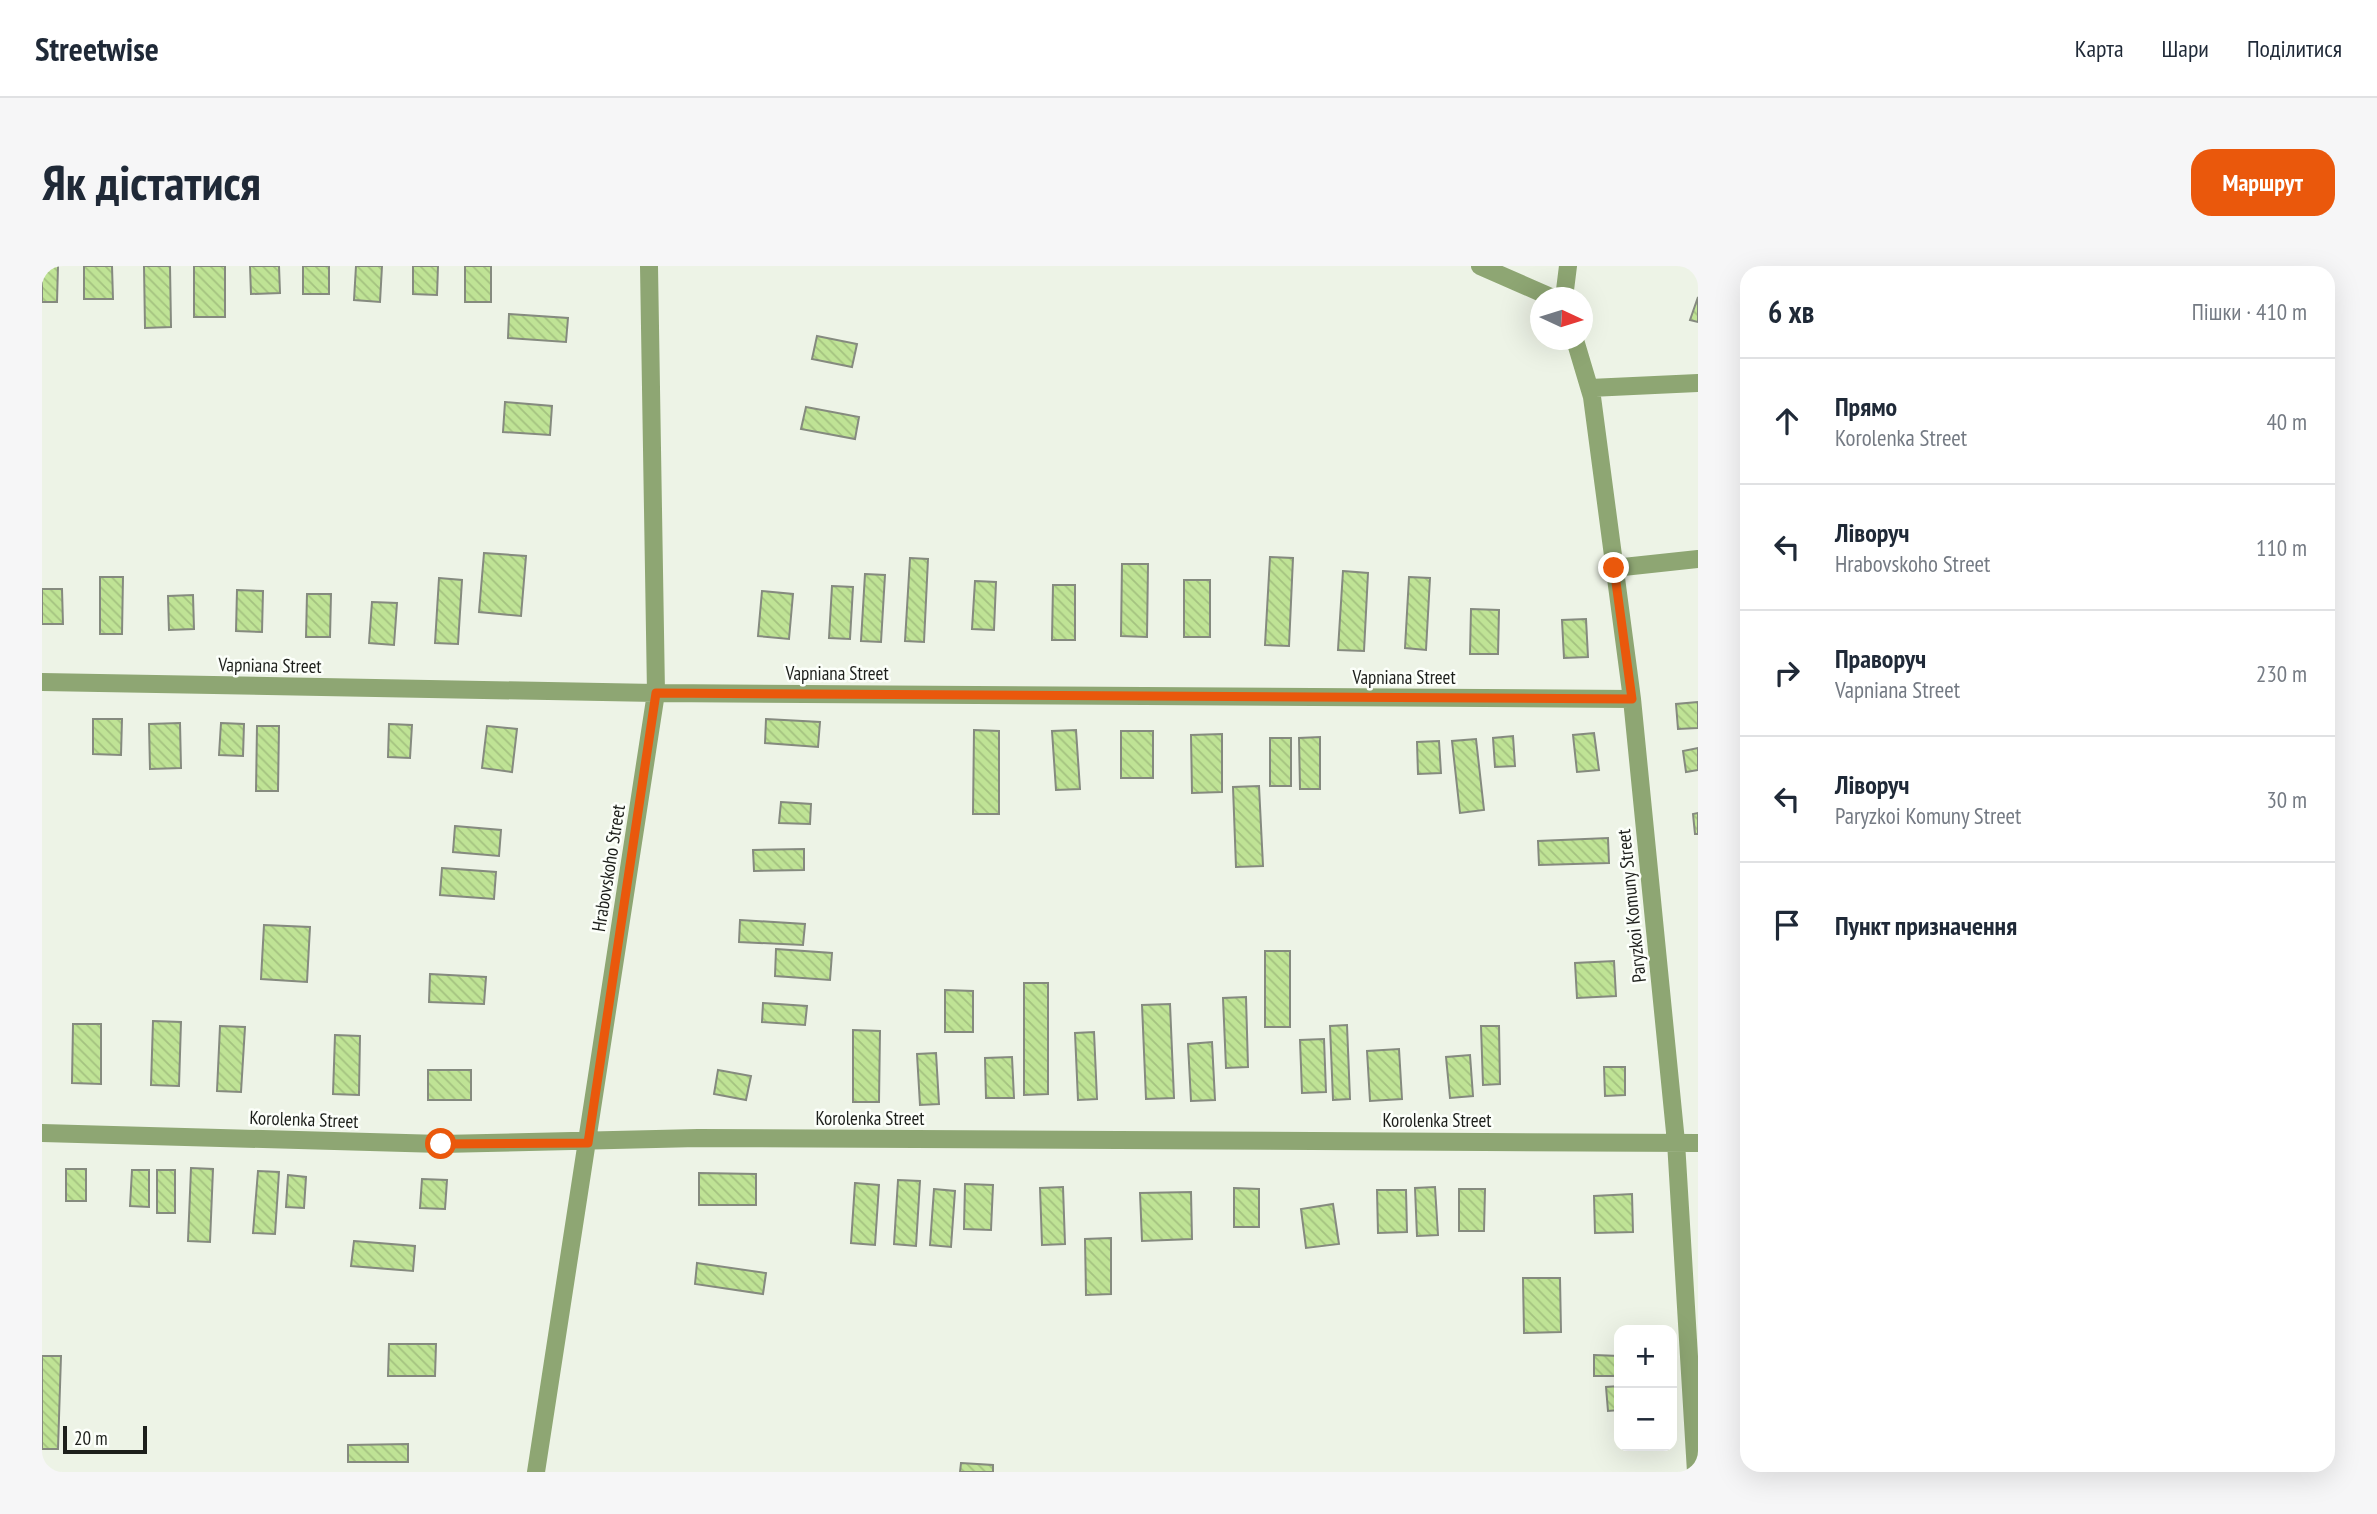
<!DOCTYPE html>
<html lang="uk">
<meta charset="utf-8">
<style>
body{margin:0;font-family:"PT Sans Narrow",sans-serif;background:#f6f6f7;color:#1f2937}
.controls{position:absolute;right:21px;bottom:21px;display:grid;overflow:hidden;border-radius:14px;box-shadow:0 7px 28px #0002}
.controls button{width:63px;height:63px;display:grid;place-items:center;padding:0;border:0;border-bottom:2px solid #e0e1e3;background:#fff;color:#1f2937;font:35px sans-serif}
.compass{position:absolute;left:1488px;top:21px;width:63px;height:63px;border-radius:50%;background:#fff;box-shadow:0 7px 28px #0002;rotate:94deg}
.scale{position:absolute;left:21px;bottom:18px;width:84px;box-sizing:border-box;padding-left:7px;border:4px solid #1d1f1b;border-top:0;font-size:19px;line-height:24px;white-space:nowrap;color:#1d1f1b;-webkit-text-stroke:5px #fcfffa;paint-order:stroke}
.stop{position:absolute;width:21px;height:21px;margin:-16px;border:5px solid #ea580c;border-radius:50%;background:#fff}
.stop.end{background:#ea580c;border-color:#fff;box-shadow:0 2px 7px #0008}
.list{margin:0;padding:0;list-style:none}
h2{display:flex;justify-content:space-between;align-items:center;height:91px;margin:0;padding:0 28px;font-size:30px}
h2 small{font-size:23px;font-weight:400;color:#747a83}
.list li{display:grid;grid-template-columns:46px 1fr auto;gap:21px;align-items:center;box-sizing:border-box;height:126px;padding:0 28px;border-top:2px solid #e0e1e3}
.list b{display:block;font-size:26px;white-space:nowrap}
.list p{margin:0;font-size:23px;white-space:nowrap;color:#747a83}
.list em{font-size:23px;font-style:normal;color:#747a83}
.icon{flex:none;width:38px;height:38px;fill:none;stroke:currentColor;stroke-width:2;stroke-linecap:round;stroke-linejoin:round}
.map{position:relative;flex:none;width:1656px;height:1206px;overflow:hidden;border-radius:21px}
header{display:flex;align-items:center;gap:42px;box-sizing:border-box;height:98px;padding:0 35px;background:#fff;border-bottom:2px solid #e0e1e3}
header strong{font-size:33px}
nav{display:flex;gap:38px;margin-inline-start:auto;font-size:24px}
.intro{display:flex;align-items:center;justify-content:space-between;box-sizing:border-box;height:168px;padding:0 42px}
h1{margin:0;font-size:49px}
.button{padding:18px 32px;border-radius:21px;background:#ea580c;color:#fff;font-size:24px;font-weight:700}
main{display:flex;gap:42px;padding:0 42px}
aside{flex:1;background:#fff;border-radius:21px;box-shadow:0 7px 28px #0002}
.map>svg:first-child{display:block}
</style>
<header>
<strong>Streetwise</strong>
<nav><a>Карта</a><a>Шари</a><a>Поділитися</a></nav>
</header>
<div class="intro"><h1>Як дістатися</h1><a class="button">Маршрут</a></div>
<main>
<div class="map">
<svg width="1656" height="1206" viewBox="0 0 1656 1206">
<defs>
<pattern id="building-back-hatch" width="6" height="6" patternUnits="userSpaceOnUse" patternTransform="scale(1.75)"><rect width="6" height="6" fill="#bfe395"/><path d="M-1 5l2 2M0 0l6 6M5-1l2 2" fill="none" stroke="#a4c280"/></pattern>
</defs>
<rect width="100%" height="100%" fill="#edf3e6"/>
<path fill="url(#building-back-hatch)" stroke="#858a7f" stroke-width="2" d="M0,0H16L15,36H0Z
M42,0H70L71,33H42Z
M102,0H128L129,61L103,62Z
M152,0H183V51H152Z
M208,0H237L238,27L209,28Z
M261,0H287V28H261Z
M314,0H340L338,36L312,34Z
M371,0H396L395,29L371,28Z
M423,0H449V36H423Z
M1656,31V56L1648,54Z
M467,48L526,52L524,76L466,72Z
M775,70L815,78L810,101L770,93Z
M463,136L510,140L508,169L461,166Z
M764,141L817,151L813,173L759,163Z
M442,287L484,290L479,350L437,346Z
M1228,291L1251,292L1247,380L1223,379Z
M868,292L886,293L882,376L863,375Z
M1080,298H1106L1105,371L1079,370Z
M1301,305L1326,307L1322,385L1296,384Z
M823,308L843,309L839,376L819,375Z
M58,311H81L80,368H58Z
M1367,311L1388,312L1384,384L1363,382Z
M397,312L420,314L416,378L393,377Z
M1142,314H1168V371H1142Z
M933,315L954,316L952,364L930,363Z
M1011,319H1033V374H1010Z
M790,320L811,321L808,373L787,372Z
M0,323H20L21,358H0Z
M195,324L221,325L220,366L194,365Z
M720,325L751,328L747,373L716,370Z
M265,328H289L288,371H264Z
M151,329L152,363L127,364L126,330Z
M330,336L355,337L352,379L327,377Z
M1429,343L1457,344L1456,388H1428Z
M1544,353L1546,391L1522,392L1520,354Z
M1656,436V462L1636,463L1634,438Z
M51,453H80L79,489L51,488Z
M724,453L778,456L776,481L723,477Z
M138,457L139,502L108,503L107,458Z
M179,457L202,458L201,490L177,489Z
M347,458L370,459L368,492L346,491Z
M215,460H237L236,525H214Z
M445,460L475,463L470,506L440,502Z
M932,464L957,465V548H931Z
M1034,464L1038,523L1014,524L1010,465Z
M1079,465H1111V512H1079Z
M1552,467L1557,504L1535,506L1531,469Z
M1180,468V526L1150,527L1149,469Z
M1471,470L1473,500L1453,501L1451,472Z
M1278,471V523H1258L1257,472Z
M1228,472H1249V520H1228Z
M1434,473L1442,544L1418,547L1410,475Z
M1397,475L1399,507L1376,508L1375,476Z
M1656,482V504L1644,506L1641,485Z
M1217,520L1221,600L1194,601L1191,521Z
M739,536L769,538L768,558L737,557Z
M1656,547V568H1653L1651,548Z
M413,560L459,564L457,590L411,586Z
M1566,572L1567,597L1497,599L1496,575Z
M762,583V604L712,605L711,584Z
M400,602L454,606L452,633L398,629Z
M698,654L763,658L761,679L697,676Z
M222,659L268,661L265,716L219,713Z
M734,683L790,687L788,714L733,710Z
M1223,685H1248V761H1223Z
M1572,695L1574,730L1535,732L1533,697Z
M388,708L444,711L442,738L387,736Z
M982,717H1006V828L982,829Z
M903,724L931,725V766H903Z
M1204,731L1206,801L1184,802L1181,732Z
M721,737L765,740L763,759L720,756Z
M1128,738L1132,832L1104,833L1100,739Z
M111,755L139,756L137,820L109,819Z
M31,758H59V818L30,817Z
M1305,759L1308,833L1291,834L1288,760Z
M178,760L203,761L199,826L175,825Z
M1439,760H1457L1458,818L1441,819Z
M811,764L838,765L837,836H811Z
M1052,766L1055,833L1036,834L1033,767Z
M293,769L318,770L317,829L291,828Z
M1282,773L1284,826L1260,827L1258,774Z
M1170,776L1173,834L1149,835L1146,778Z
M1357,783L1360,833L1328,835L1325,785Z
M894,787L897,838L878,839L875,788Z
M1428,789L1431,830L1408,832L1404,791Z
M970,791L972,832H944L943,792Z
M1562,801H1583V829L1563,830Z
M386,804H429V834H386Z
M676,804L709,810L704,834L672,828Z
M149,902L171,903L168,976L146,975Z
M24,903H44V935H24Z
M90,904H107V941L88,940Z
M115,904H133V947H115Z
M216,905L237,906L233,968L211,967Z
M657,907L714,908V939H657Z
M246,909L264,911L262,942L244,941Z
M380,913L405,914L403,943L378,942Z
M856,914L878,915L874,980L852,978Z
M813,917L837,919L833,979L809,977Z
M923,918L951,919L949,964L922,963Z
M1021,921L1023,978L1000,979L998,922Z
M1393,921L1396,969L1375,970L1373,922Z
M1192,922L1217,923V961H1192Z
M892,923L913,925L909,981L888,979Z
M1417,923H1443L1442,965H1417Z
M1335,924H1364L1365,966L1336,967Z
M1149,926L1150,973L1100,975L1098,927Z
M1590,928L1591,966L1553,967L1552,930Z
M1291,938L1297,978L1264,982L1259,943Z
M1069,972V1028L1044,1029L1043,973Z
M312,975L373,980L371,1005L309,1000Z
M655,997L724,1007L721,1028L653,1018Z
M1481,1012H1518L1519,1066L1482,1067Z
M347,1078H394L393,1110H346Z
M1552,1089L1577,1090V1110H1552Z
M0,1090H19L16,1183H0Z
M1577,1120V1144L1566,1145L1564,1121Z
M366,1178V1196H306V1179Z
M919,1197L951,1199V1206H918Z"/>
<g fill="none" stroke-linecap="round" stroke-linejoin="round">
<path stroke="#8ea673" stroke-width="18" d="M1438,0L1511,32
M1522,32L1526,0
M1533,74L1550,131L1590,433L1634,876L1654,1206
M1548,122L1656,117
M1572,302L1656,293
M0,416L614,427L1590,433
M0,867L399,878L656,872L1656,877
M494,1206L614,427L607,0"/>
</g>
<g fill="none" stroke-linecap="round" stroke-linejoin="round">
<path stroke="#ea580c" stroke-width="9" d="M399,878L546,877L614,427L1590,433L1572,302"/>
</g>
<g text-anchor="middle" stroke-width="5" stroke-linejoin="round" paint-order="stroke">
<g font-size="19" fill="#1d1f1b" stroke="#fcfffa">
<text transform="translate(228 399) rotate(1)" y="7">Vapniana Street</text>
<text x="795" y="414">Vapniana Street</text>
<text x="1362" y="418">Vapniana Street</text>
<text transform="translate(566 602) rotate(-81)" y="7">Hrabovskoho Street</text>
<text transform="translate(1589 640) rotate(-96)" y="7">Paryzkoi Komuny Street</text>
<text x="828" y="859">Korolenka Street</text>
<text transform="translate(262 853) rotate(2)" y="7">Korolenka Street</text>
<text x="1395" y="861">Korolenka Street</text>
</g>
</g>
</svg>
<div class="controls">
<button>+</button>
<button>−</button>
</div>
<svg class="compass" viewBox="-18 -18 36 36"><path d="M0-13l5 13h-10z" fill="#e53935"/><path d="M0 13l5-13h-10z" fill="#747a83"/></svg>
<div class="scale">20 m</div>
<div class="stop" style="left:399px;top:878px"></div>
<div class="stop end" style="left:1572px;top:302px"></div>
</div>
<aside>
<h2>6 хв<small>Пішки · 410 m</small></h2>
<ul class="list">
<li><svg class="icon" aria-label="ahead" viewBox="0 0 24 24"><path d="M12 20V5M6 11l6-6 6 6"/></svg><div><b>Прямо</b><p>Korolenka Street</p></div><em>40 m</em></li>
<li><svg class="icon" aria-label="left" viewBox="0 0 24 24"><path d="M17 20v-9H6M10 6l-5 5 5 5"/></svg><div><b>Ліворуч</b><p>Hrabovskoho Street</p></div><em>110 m</em></li>
<li><svg class="icon" aria-label="right" viewBox="0 0 24 24"><path d="M7 20v-9h11M14 6l5 5-5 5"/></svg><div><b>Праворуч</b><p>Vapniana Street</p></div><em>230 m</em></li>
<li><svg class="icon" aria-label="left" viewBox="0 0 24 24"><path d="M17 20v-9H6M10 6l-5 5 5 5"/></svg><div><b>Ліворуч</b><p>Paryzkoi Komuny Street</p></div><em>30 m</em></li>
<li><svg class="icon" aria-label="arrive" viewBox="0 0 24 24"><path d="M6 21V4h12l-3 4 3 4H6"/></svg><div><b>Пункт призначення</b></div></li>
</ul>
</aside>
</main>
